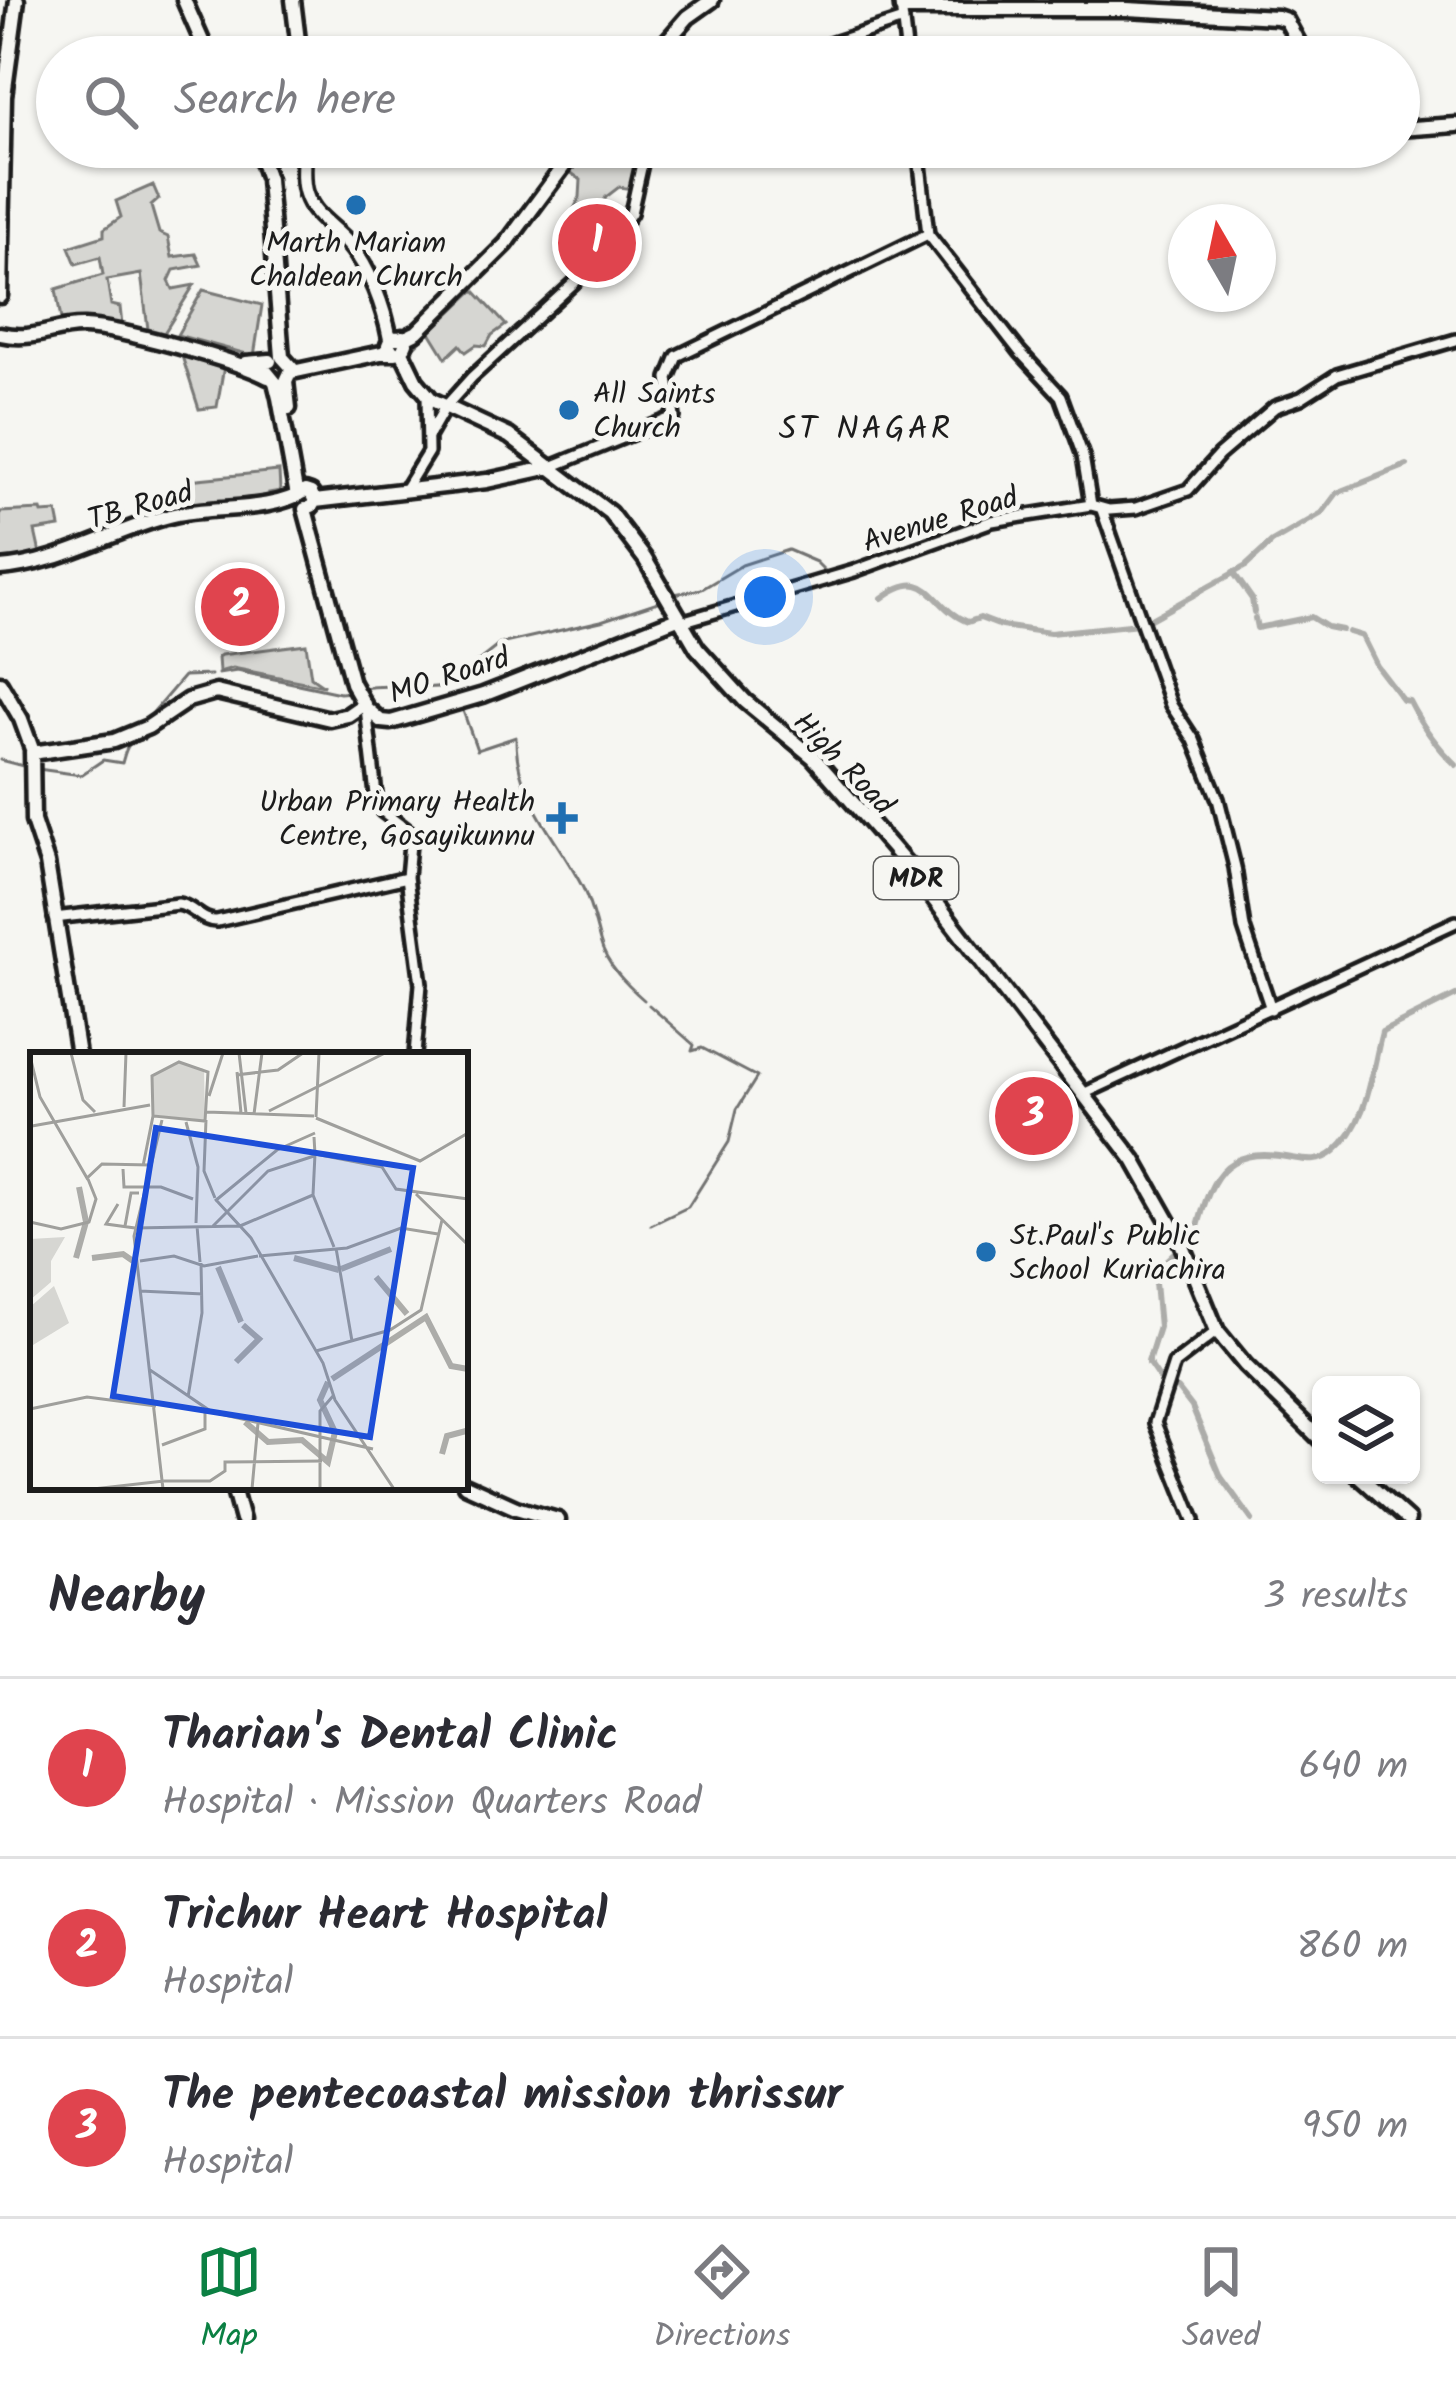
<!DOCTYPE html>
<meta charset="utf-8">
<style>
body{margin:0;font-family:Kalam,sans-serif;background:#f7f7f7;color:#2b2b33}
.controls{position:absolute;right:36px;bottom:36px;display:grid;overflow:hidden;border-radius:18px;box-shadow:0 3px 9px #0004}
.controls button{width:108px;height:108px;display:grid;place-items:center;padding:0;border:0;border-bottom:3px solid #e1e1e2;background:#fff;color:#2b2b33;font:60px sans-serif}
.compass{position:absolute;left:1168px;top:204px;width:108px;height:108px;border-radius:50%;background:#fff;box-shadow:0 3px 9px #0004;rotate:351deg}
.you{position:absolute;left:765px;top:597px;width:42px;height:42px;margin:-30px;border:9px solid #fff;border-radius:50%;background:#1a73e8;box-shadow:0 0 0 18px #1a73e833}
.badge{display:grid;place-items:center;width:78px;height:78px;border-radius:50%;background:#0b8043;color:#fff;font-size:39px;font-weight:700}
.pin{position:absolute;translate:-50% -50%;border:6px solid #fff;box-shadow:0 3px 12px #0006}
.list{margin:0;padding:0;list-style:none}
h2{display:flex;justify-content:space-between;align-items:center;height:156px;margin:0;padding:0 48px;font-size:51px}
h2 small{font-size:39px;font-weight:400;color:#7c7c81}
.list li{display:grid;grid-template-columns:78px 1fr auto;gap:36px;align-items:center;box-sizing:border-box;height:180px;padding:0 48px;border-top:3px solid #e1e1e2}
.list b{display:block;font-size:45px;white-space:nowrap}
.list p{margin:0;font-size:39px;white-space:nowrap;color:#7c7c81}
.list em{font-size:39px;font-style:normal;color:#7c7c81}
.icon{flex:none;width:66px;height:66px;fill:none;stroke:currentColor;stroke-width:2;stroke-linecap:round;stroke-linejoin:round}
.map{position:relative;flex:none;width:1456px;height:1520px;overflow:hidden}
.search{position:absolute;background:#fff;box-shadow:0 3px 9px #0004;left:36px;right:36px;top:36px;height:132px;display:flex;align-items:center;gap:30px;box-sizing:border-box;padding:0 42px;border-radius:66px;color:#7c7c81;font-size:45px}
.sheet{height:696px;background:#fff}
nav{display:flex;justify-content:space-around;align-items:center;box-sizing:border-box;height:168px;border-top:3px solid #e1e1e2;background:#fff;font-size:33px;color:#7c7c81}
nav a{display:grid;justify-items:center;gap:6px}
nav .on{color:#0b8043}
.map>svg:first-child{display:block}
</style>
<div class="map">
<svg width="1456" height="1520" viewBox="0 0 1456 1520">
<rect width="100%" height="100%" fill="#f6f6f2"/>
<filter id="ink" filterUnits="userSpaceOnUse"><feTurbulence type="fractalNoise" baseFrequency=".00833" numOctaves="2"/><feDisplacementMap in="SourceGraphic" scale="24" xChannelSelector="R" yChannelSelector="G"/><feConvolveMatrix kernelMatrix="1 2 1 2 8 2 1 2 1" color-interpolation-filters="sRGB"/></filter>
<g filter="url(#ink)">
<path fill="#d6d6d2" stroke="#797977" stroke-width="3" d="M588,147H612L638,158L633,189L619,187L606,197L592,225L571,215L580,197L581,180L570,172Z
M153,185L159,199L151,206L159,233L168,237L172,257L196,254L201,265L174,270L169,281L173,289L194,285L164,333L148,329L141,274L107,280L111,305L120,307L122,325L85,319L61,320L56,289L103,275L100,257L76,264L69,247L104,236V229L121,217L116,201Z
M203,290L262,305L254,356L177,335Z
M474,290L506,325L492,335L486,346L476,345L466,352L460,345L446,358L430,332Z
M181,353L224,366L217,407L199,409Z
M279,471L280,491L269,493L270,498L173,509L176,495L188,480Z
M41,510L42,513L57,512L60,527L35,531L41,558L5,564L0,558V512Z
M306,644L311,677L324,686L233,668L219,672L218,657L221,655Z"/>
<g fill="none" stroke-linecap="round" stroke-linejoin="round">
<path stroke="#727271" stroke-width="3" d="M411,350L474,290
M371,363L387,359
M152,516L160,499
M674,594L702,589L742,565L788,550L816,562L827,573
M218,674L237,671L340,693L352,692
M453,681L500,644L601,621L661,601
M364,688C392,682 421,692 449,685
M462,708L477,750L516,737C515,798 557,837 583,888C591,905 595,923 600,941C606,965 627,985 644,1000
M143,724L184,676L211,675
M0,760L27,767
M38,769L81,775L103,760L122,763C127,746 126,742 145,739V734
M649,1005L694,1045L692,1051L702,1048L757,1077L737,1109L729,1142L688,1207L651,1225"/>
<path stroke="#acaca9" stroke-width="6" d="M1233,572L1252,599L1254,612
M882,598C931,562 930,608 968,622L980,618L1001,626L1050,633L1139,624
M1255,618L1257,628L1311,617L1327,627L1342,630
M1147,621L1246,566L1272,542L1322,513L1337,493L1407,465
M1349,632L1362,636L1377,666L1403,700L1409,701C1420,723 1438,748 1456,765
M1193,1246C1209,1184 1217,1143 1292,1158C1309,1161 1321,1163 1335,1151C1369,1121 1371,1073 1382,1032L1456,995
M1173,1254L1154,1272L1159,1327L1148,1362L1163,1384L1178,1389L1192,1407L1221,1477L1252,1520"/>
<g stroke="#1c1c1c" stroke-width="18">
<path id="minor" d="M902,14L907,57
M789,57L903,20
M918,147L928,234L1020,352L1061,396L1083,456L1091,505
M429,435L445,407L472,377L600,259L631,213L643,159L651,147
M551,467L674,417L668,378L677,356L928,234
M404,491L428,452L427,395
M1102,510L1171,705L1194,740L1218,799L1235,867L1244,928L1271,1009
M681,622L854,571L992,521L1091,505L1109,510L1136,508L1188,490L1219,455L1275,407L1301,398L1337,375L1456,340
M366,708L377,803L382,811L411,833L407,877L421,984L415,1055
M54,918L178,904C194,906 201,922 217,921L407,877
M1083,1094L1456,922
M1194,1520L1155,1423L1174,1364L1217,1331"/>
</g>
<g stroke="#1c1c1c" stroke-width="21">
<path id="major" d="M184,0L209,57
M293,0L300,57
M901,0L902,9H1127L1277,17L1286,20L1306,57
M653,57L688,17L712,0
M1399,129L1456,125
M257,147L268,179L282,357
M304,147C304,162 301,180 306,194C313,217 335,227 349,244C370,268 384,308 390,339
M0,296L4,96L17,0
M0,334C35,342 53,326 84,327C118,328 239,361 268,377
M402,337L406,343L402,352L416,381L432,400L509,436L610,513L645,559L697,648L745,701L813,757L909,867L1134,1160L1181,1243L1217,1331L1245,1365L1321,1440
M393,352L388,345L391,338L407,337L417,332L506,244L578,147
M282,357L292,368L286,381L289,408
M246,363L270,361
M266,371L275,382L279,398L297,496
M292,372L381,353H396
M312,506L315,501L487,481L551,467
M305,509L352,683L366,708L381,721L391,722L483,695L678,618
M0,568C62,564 118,527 178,514C219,506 271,512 305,491L311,493L315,501
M0,683L21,719L32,749L33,821L47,863L78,1055
M32,753L114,741L148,727L188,700L216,692L330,719L348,715L364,704
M1358,1475L1408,1520
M465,1485L516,1508L558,1520
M233,1487L242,1520"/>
</g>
<use href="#minor" stroke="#f6f6f2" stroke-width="9"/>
<use href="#major" stroke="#f6f6f2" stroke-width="12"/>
</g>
</g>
<g fill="#1f6fb2" stroke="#f6f6f2" stroke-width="4.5">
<circle cx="356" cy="205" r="12"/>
<circle cx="569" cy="410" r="12"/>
<path d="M556 800h12v12h12v12h-12v12h-12v-12h-12v-12h12z"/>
<circle cx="986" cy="1252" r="12"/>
</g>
<g text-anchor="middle" stroke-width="10" stroke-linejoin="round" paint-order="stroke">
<rect fill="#f6f6f2" stroke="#5d5d5c" stroke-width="3" x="874" y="857" width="84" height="42" rx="9"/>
<g font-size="27" font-weight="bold" fill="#1c1c1c">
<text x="916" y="887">MDR</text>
</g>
<g font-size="30" fill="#1c1c1c" stroke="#f6f6f2" text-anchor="start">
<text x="356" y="252" text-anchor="middle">Marth Mariam<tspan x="356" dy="34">Chaldean Church</tspan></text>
<text x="593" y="403">All Saints<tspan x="593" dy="34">Church</tspan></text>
<text x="535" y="811" text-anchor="end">Urban Primary Health<tspan x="535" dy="34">Centre, Gosayikunnu</tspan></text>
<text x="1010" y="1245">St.Paul's Public<tspan x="1010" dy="34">School Kuriachira</tspan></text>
</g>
<g font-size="30" fill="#1c1c1c" stroke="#f6f6f2">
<text transform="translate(140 505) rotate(-16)" y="10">TB Road</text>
<text transform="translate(940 519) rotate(-17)" y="10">Avenue Road</text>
<text transform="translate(449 675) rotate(-18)" y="10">MO Roard</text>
<text transform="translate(844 763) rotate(46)" y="10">High Road</text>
</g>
<g font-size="33" letter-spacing="3" fill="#1c1c1c" stroke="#f6f6f2">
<text x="866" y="439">ST NAGAR</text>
</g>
</g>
<g transform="translate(30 1052)">
<rect width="438" height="438" fill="#f6f6f2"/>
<path d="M149,11L174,17L175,68L123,63V24ZM35,185L21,209V230L0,248V187ZM24,234L39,271L3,293L0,255Z" fill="#d6d6d2"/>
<path fill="none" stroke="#acaca9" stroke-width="6" d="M46,206L56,170L49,135M62,206L93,202L103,209M264,206L309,218M188,215L211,270M311,217L361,197M346,225L377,262M206,310L229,287L213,273M302,327L396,265L421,314L438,317M215,370L238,390L272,388L298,410L305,380L290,348L298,330M412,402L417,384L436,379"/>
<path fill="none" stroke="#9f9f9c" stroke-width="3" d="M41,1L53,48L65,60M209,1L216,61M0,4L10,45L57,126L72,112L120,113M149,10L178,20L175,69L123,64L122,24ZM207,20L211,61M206,23L248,18L273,1M0,33L1,73M179,44L193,1M94,55L96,1M239,59L355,1M177,60L284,64M224,62L232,1M286,65L289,1M286,66L390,109L438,81M132,68L104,184L133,437M176,68L174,119L185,146M156,70L168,115L166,171M2,74L120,53M284,85L285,102L352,115L366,137L438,147M285,102L283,143L304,195M113,114L123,64M93,117L94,135H131L163,147M386,142L438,193M185,149L247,98L285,81M187,149L221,186L293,311L305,348L364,437M88,152L76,172L105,176M0,170L31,177L59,170L66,147L58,127M95,174L101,141H109M167,174L170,210M183,174L238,119L284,104M210,174L283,143M105,176L210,174M306,196L322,289M229,204L317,196L371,176L408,182M110,209L144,204L174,214L228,204M110,239L173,242M286,299L360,278L391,258L412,168M120,318L182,360L343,397M158,345L172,261L171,211M0,357L57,345L126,354M132,393L175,377V356M134,429H180L195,419V410L292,409M63,437L134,429M222,437L228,371M290,437V359L303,344"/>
<path fill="#1d4ed8" fill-opacity="0.15" stroke="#1d4ed8" stroke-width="6" d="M126,76L383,116L340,385L83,344Z"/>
<rect width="438" height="438" fill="none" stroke="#1c1c1c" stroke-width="6"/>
</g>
</svg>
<div class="controls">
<button><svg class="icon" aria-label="layers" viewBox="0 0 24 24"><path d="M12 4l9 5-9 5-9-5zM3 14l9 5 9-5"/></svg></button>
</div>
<svg class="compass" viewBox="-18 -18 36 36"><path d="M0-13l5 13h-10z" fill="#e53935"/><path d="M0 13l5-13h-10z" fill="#7c7c81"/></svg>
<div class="you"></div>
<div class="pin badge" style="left:597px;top:243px;background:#e0444e">1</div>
<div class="pin badge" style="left:240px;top:607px;background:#e0444e">2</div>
<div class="pin badge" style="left:1034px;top:1116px;background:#e0444e">3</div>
<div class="search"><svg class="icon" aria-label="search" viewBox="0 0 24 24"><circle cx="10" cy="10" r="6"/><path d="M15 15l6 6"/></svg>Search here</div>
</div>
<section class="sheet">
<h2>Nearby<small>3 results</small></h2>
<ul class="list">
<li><span class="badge" style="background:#e0444e">1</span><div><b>Tharian's Dental Clinic</b><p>Hospital · Mission Quarters Road</p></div><em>640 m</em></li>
<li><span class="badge" style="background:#e0444e">2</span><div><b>Trichur Heart Hospital</b><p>Hospital</p></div><em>860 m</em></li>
<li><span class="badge" style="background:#e0444e">3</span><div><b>The pentecoastal mission thrissur</b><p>Hospital</p></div><em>950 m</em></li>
</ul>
</section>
<nav>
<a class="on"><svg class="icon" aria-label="map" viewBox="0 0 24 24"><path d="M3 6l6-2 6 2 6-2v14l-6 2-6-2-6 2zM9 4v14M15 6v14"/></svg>Map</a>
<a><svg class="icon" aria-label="directions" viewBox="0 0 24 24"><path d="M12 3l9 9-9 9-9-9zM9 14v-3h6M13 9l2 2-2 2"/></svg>Directions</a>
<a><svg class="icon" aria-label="saved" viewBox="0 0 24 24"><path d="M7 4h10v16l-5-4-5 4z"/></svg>Saved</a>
</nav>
